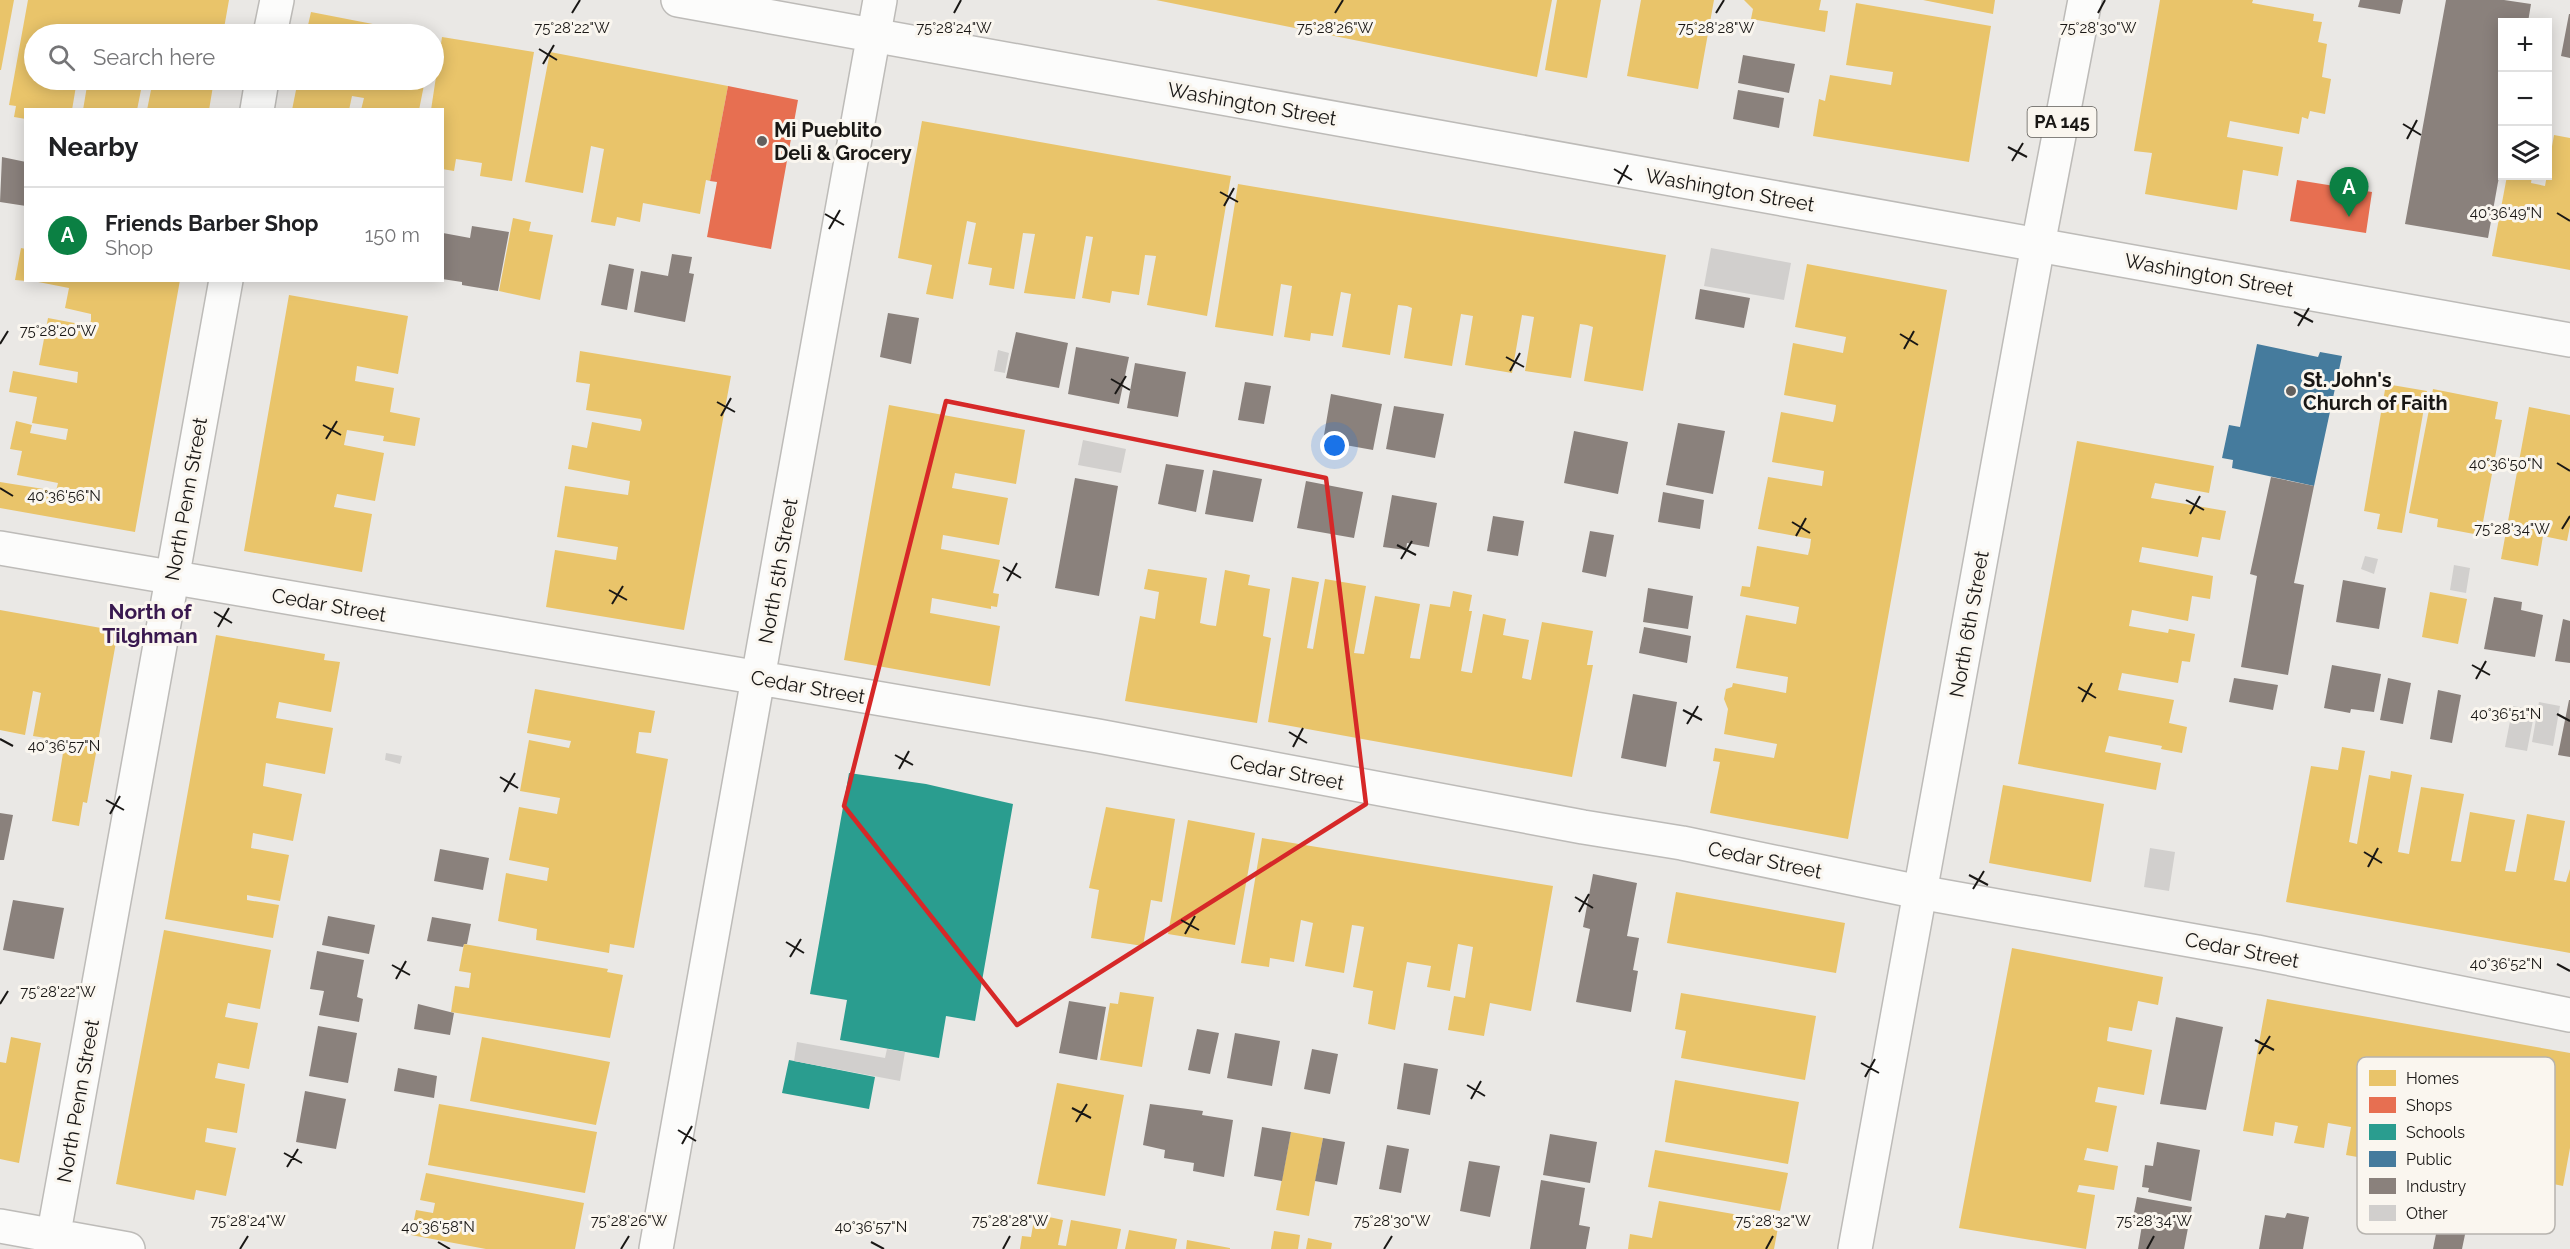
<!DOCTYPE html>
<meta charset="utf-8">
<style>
body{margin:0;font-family:Raleway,sans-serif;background:#f6f6f6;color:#202124}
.controls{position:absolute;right:18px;top:18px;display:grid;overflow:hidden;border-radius:0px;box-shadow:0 3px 15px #0003}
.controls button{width:54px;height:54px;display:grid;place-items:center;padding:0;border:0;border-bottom:2px solid #e0e0e0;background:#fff;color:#202124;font:30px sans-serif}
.you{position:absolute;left:1335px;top:446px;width:21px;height:21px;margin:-15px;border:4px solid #fff;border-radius:50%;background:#1a73e8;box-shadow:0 0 0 9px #1a73e833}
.badge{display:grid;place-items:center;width:39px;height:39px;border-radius:50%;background:#0b8043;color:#fff;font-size:20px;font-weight:700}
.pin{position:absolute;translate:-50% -50px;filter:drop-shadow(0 2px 3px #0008)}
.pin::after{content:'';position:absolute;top:32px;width:21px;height:18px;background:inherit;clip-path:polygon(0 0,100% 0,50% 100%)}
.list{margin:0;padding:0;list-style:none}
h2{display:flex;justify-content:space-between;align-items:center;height:78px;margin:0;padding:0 24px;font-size:26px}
h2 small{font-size:20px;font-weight:400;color:#757577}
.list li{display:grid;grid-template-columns:39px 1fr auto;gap:18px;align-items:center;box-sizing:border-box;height:96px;padding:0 24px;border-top:2px solid #e0e0e0}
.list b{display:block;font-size:22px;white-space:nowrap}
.list p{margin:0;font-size:20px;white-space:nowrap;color:#757577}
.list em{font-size:20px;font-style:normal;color:#757577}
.icon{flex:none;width:33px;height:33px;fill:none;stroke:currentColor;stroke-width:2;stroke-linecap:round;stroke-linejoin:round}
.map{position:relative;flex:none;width:2570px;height:1249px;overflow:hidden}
.search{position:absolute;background:#fff;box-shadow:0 3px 15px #0003;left:24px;top:24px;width:420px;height:66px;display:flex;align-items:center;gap:15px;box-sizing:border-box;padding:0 21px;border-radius:33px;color:#757577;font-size:22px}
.panel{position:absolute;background:#fff;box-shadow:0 3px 15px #0003;left:24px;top:108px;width:420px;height:174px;border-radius:0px}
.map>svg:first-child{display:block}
</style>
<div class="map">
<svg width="2570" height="1249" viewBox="0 0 2570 1249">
<rect width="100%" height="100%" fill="#eae8e5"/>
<path fill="#e9c46a" d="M0,0H14L1,70H0Z
M28,0H229L223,34H34V80H77L72,110H26V119L14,117L16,106L9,105Z
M1156,0H1552L1537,77Z
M1557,0H1601L1587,78L1545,70Z
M1641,0H1714L1698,89L1627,76Z
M1744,0H1821L1819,10L1828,11L1825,32L1751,19L1753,9Z
M1923,0H1995L1993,14Z
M2160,0H2253L2252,3L2314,14L2313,21L2322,22L2318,42L2327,44L2322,77L2331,79L2325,114L2310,111L2308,119L2302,117L2299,134L2230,121L2227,137L2283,147L2278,176L2243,170L2237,210L2145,194L2152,153L2134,151Z
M1856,3L1991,26L1969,162L1813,136L1819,99L1825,101L1830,75L1891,85L1893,72L1846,65Z
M311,12L419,33V34H306Z
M442,37L534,52L512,181L480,176L482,163L456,159L454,171L442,169V110H431Z
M550,52L728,86L710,181L706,180L700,214L643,203L640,222L617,217L615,226L591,222L604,149L591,146L583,193L525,182Z
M88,80H143L137,110H83Z
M153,80H214L209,110H147Z
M298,80H425L419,110H361L364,98L352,96L349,110H292Z
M922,121L1231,176L1207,316L1147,305L1156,256L1145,255L1139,295L1112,291L1110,303L1082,298L1093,237L1086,236L1075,299L1024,293L1035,234L1023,233L1014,289L989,285L992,268L968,264L976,223L967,221L953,299L926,294L932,265L898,258Z
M2554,135L2570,138V270L2492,256L2507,176H2532L2531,183L2545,186Z
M1238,184L1666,255L1643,391L1584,381L1593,327L1587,325L1580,324L1571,378L1525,371L1534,317L1522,315L1512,373L1465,365L1473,316L1461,314L1452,366L1404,358L1412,308L1407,306L1398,305L1390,355L1342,347L1351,294L1341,292L1333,336L1311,333L1310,341L1284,337L1292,286L1281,284L1273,336L1215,327Z
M513,218L531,222L529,231L553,235L540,300L499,291Z
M21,248L26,249V281L15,280Z
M1807,264L1947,290L1848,839L1710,813L1720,762L1713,761L1715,748L1774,758L1777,744L1724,734L1728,709L1724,699L1726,689L1732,687L1733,683L1786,693L1788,677L1736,668L1746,615L1796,624L1799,607L1740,596L1742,586L1750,587L1757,546L1808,555L1810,547L1811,539L1758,529L1768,477L1822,486L1824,471L1772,462L1781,412L1833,422L1835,413L1836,405L1784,395L1793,343L1843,353L1844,347L1846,337L1795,327Z
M28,280H180L135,532L0,508V482L56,491L58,483L17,475L22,451L10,449L16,421L32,425L30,433L66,440L68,429L32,423L37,397L9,392L13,371L77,383L78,372L39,365L48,318L90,326L91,320V314L65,308L69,288Z
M289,295L408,316L398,374L357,366L355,381L394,388L390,412L420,418L415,446L383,441L384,436L347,430L344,445L384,453L375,501L337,494L334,507L372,514L362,572L244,551Z
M580,351L731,376L684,630L546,607L555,550L616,560L617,553L618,547L557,537L565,486L628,495L630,481L568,469L572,445L587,448L592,422L640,431L642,423L641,419L586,410L590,384L576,382Z
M2386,384L2427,391L2402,533L2377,529L2380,514L2364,511Z
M2433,389L2498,402L2495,419L2502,420L2483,522L2477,520L2474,534L2437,527L2438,519L2409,513Z
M889,405L1025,430L1016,484L955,473L952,488L1008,498L999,545L943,535L941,549L1000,560L993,593L999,594L997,607L991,606V609L932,598L930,613L1000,626L990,686L844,660Z
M2529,407L2570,415V526L2567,541L2543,536L2538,566L2501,559Z
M2077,441L2214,466L2209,493L2155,483L2151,498L2226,511L2220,540L2202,537L2198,557L2142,547L2139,562L2213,576L2210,599L2192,596L2188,621L2132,610L2129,626L2168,633L2169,629L2195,634L2190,662L2182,661L2178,683L2122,673L2118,690L2174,700L2169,723L2187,727L2182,753L2161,749L2162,746L2109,736L2105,752L2161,763L2156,790L2018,764Z
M1148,569L1207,578L1200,623L1208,625L1216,626L1225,570L1250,575L1248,585L1270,589L1263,636L1271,638L1257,723L1125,701L1140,616L1155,619L1159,592L1144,589Z
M1292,577L1319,582L1307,648L1313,649L1325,579L1366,586L1354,653L1364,654L1375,596L1420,604L1410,658L1420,659L1430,604L1450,607L1453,591L1472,595L1469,611H1472L1461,671L1466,672L1472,673L1483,614L1506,619L1503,635L1529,640L1522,678L1531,680L1542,622L1593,631L1587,665H1593L1572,777L1268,722Z
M2430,592L2467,599L2458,644L2422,637Z
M0,610L118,631L87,803L83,802L79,826L52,821L65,741L33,736L41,693L33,691L25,735L0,730Z
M216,635L325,654L324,660L340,662L331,712L279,702L276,718L333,728L325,774L266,763L263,786L302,794L293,841L253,833L251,848L289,855L280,901L247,895V900L279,905L273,938L165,919Z
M535,689L655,711L651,733L639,732L636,753L668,759L634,948L610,944L609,953L536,940L537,929L498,921L506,873L547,881L549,868L509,860L519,807L557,814L560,798L520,791L529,740L569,748L571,741L527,733Z
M2342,747L2365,751L2349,842L2357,844L2369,775L2390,779L2391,771L2412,775L2398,852L2409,854L2421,787L2464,794L2451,861L2461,862L2470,812L2515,820L2505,871L2516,872L2527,814L2565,821L2554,880L2566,882L2570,869V953L2286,902L2311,766L2338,770Z
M2003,785L2104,804L2091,882L1989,863Z
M1106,807L1175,819L1162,902L1151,900L1143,946L1091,938L1099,890L1089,888Z
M1188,820L1255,833L1235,945L1168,934Z
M1262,838L1553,886L1531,1011L1490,1003L1484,1036L1448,1030L1454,996L1465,998L1473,947L1458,944L1450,991L1427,987L1431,966L1407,962L1395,1030L1368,1024L1373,991L1353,987L1364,927L1359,926L1352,925L1344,973L1305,966L1313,923L1301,920L1294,962L1270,958L1269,967L1241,963Z
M1676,892L1845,923L1836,973L1667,943Z
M164,930L271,950L260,1009L228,1003L225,1017L258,1023L249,1069L218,1063L215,1078L245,1084L237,1133L207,1128L205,1142L236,1148L226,1196L196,1190L194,1200L116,1184Z
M464,944L608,969L607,972L623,975L610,1038L451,1012L455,986L469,988L471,973L459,971Z
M2012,948L2163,977L2158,1005L2138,1001L2132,1031L2109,1027L2107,1041L2152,1050L2144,1095L2098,1087L2095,1102L2117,1106L2108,1152L2087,1148L2084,1160L2118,1166L2114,1190L2079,1185L2077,1192L2095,1195L2086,1249L1959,1228Z
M1120,992L1154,997L1142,1067L1100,1060L1110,1003L1118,1004Z
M1681,993L1816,1016L1805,1080L1681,1058L1686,1031L1675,1029Z
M2267,999L2570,1053V1148L2563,1186L2514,1176L2521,1136L2508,1134L2502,1170L2451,1161L2457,1124L2453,1122L2440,1120L2434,1150L2412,1146L2413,1143L2406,1141L2403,1157L2382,1153L2380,1161L2346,1155L2351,1127L2328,1123L2324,1148L2294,1143L2298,1126L2275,1122L2273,1136L2243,1131Z
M11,1037L41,1043L19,1163L0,1159V1062L6,1063Z
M482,1037L610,1062L596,1125L470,1101Z
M1675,1080L1799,1102L1788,1164L1665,1142Z
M1057,1083L1124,1095L1105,1196L1037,1184Z
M439,1104L597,1132L585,1193L428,1165Z
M1291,1132L1323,1138L1309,1216L1276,1210Z
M1655,1150L1788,1173L1780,1211L1648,1187Z
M426,1173L584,1203L575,1249H486L411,1235L416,1210L433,1213L435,1203L420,1200Z
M1659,1201L1779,1222L1774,1249H1628L1630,1234L1652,1238Z
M1035,1214L1063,1220L1058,1245L1066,1246L1071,1220L1121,1229L1117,1249H1020L1022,1236L1031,1237Z
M1129,1230L1177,1239L1175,1249H1125Z
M1274,1231L1300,1235L1298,1249H1271Z
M1308,1238L1332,1243L1331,1249H1306Z
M1187,1240L1230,1248V1249H1186Z"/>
<path fill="#e76f51" d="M728,86L798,100L771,249L707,237L717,182L710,181Z
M2297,180L2372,192L2366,233L2290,221Z"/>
<path fill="#2a9d8f" d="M849,773L926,784L1013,804L975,1021L946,1016L939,1058L840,1040L847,1000L810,994Z
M789,1060L875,1077L869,1109L782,1093Z"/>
<path fill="#457b9d" d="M2257,344L2318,357L2320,352L2342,356L2314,486L2232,468L2233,460L2222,458L2229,425L2240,427Z"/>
<path fill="#8a817c" d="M2360,0H2403L2400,14L2358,7Z
M2446,0H2504L2531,4L2528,22H2502V160L2488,238L2405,224Z
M2569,14H2570V58L2561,56Z
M1743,55L1795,64L1789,93L1738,83Z
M1738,90L1784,98L1779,128L1733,119Z
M2,157L26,162V206L0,202Z
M472,226L509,232L498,291L462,285V282L442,279L443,233L470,238Z
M672,254L692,257L689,273L694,274L685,322L634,312L641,271L668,276Z
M609,264L634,269L627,310L601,305Z
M1700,289L1750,298L1744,328L1695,319Z
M888,313L919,318L911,364L880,357Z
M1016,332L1068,343L1059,388L1006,378Z
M1076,347L1129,357L1119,404L1068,394Z
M1135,363L1186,372L1178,417L1127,408Z
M1245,382L1271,386L1264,424L1238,420Z
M1331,394L1382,404L1373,450L1323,441Z
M1394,406L1444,414L1435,458L1386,449Z
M1678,423L1725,431L1713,494L1666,485Z
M1574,431L1628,442L1618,494L1564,483Z
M1166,464L1204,470L1196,512L1158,504Z
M1213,470L1262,479L1253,522L1205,514Z
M2271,477L2314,486L2294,583L2304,585L2288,675L2241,667L2257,576L2250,574Z
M1075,478L1118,486L1099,596L1055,588Z
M1306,481L1363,492L1354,538L1297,528Z
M1663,492L1704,500L1700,529L1658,522Z
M1392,495L1437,503L1429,547L1407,543L1406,550L1383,547Z
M1493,516L1524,521L1518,556L1487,551Z
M1590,531L1614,535L1606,577L1582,572Z
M2343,580L2386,588L2379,629L2336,622Z
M1648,588L1693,596L1688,629L1643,622Z
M2494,597L2522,602L2521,610L2543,615L2535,657L2484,649Z
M2563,619L2570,621V663L2555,661Z
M1644,627L1691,636L1687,663L1639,653Z
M2332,665L2381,674L2374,712L2351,709L2350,713L2324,708Z
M2234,678L2278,685L2273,710L2229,702Z
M2388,678L2411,683L2403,724L2380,720Z
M2438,690L2461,695L2452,743L2430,739Z
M1633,694L1677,702L1666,767L1621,758Z
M2569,700H2570V757L2558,755Z
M0,813L13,815L4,860H0Z
M440,849L489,858L483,890L434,881Z
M1593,874L1637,883L1627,936L1639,938L1633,970L1638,971L1631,1012L1576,1002L1590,929L1583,927Z
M13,900L64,908L54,959L3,950Z
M328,916L375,925L369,954L322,945Z
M432,917L471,924L467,944H464L463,947L427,941Z
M317,951L364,960L357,997L363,999L359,1022L319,1015L324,991L310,989Z
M1069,1001L1106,1007L1097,1060L1059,1053Z
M418,1004L454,1013L450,1035L414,1029Z
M2176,1017L2223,1027L2206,1110L2160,1104Z
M318,1026L357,1033L348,1083L309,1076Z
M1197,1029L1219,1033L1210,1074L1188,1070Z
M1235,1033L1280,1041L1272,1086L1227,1078Z
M1312,1049L1338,1054L1330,1094L1304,1089Z
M1404,1063L1438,1069L1430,1115L1397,1109Z
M398,1068L437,1076L434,1098L394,1091Z
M305,1091L346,1099L336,1149L296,1142Z
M1150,1104L1203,1111L1202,1115L1233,1120L1224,1177L1193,1171L1194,1163L1164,1158L1165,1150L1143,1145Z
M1262,1127L1291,1132L1282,1181L1254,1176Z
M1550,1134L1597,1142L1590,1183L1543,1175Z
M1323,1138L1345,1142L1337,1185L1315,1181Z
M2157,1142L2200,1150L2191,1201L2148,1192L2149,1188L2142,1187L2145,1165L2153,1166Z
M1387,1145L1409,1149L1401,1193L1379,1189Z
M1469,1161L1500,1166L1490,1217L1460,1211Z
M1541,1180L1585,1188L1579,1225L1590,1227L1586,1249H1530Z
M2137,1197L2192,1207L2184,1249H2138L2142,1225L2132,1223Z
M2287,1213L2309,1217L2303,1249H2259L2265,1215L2285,1218Z
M2439,1219L2467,1225L2462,1249H2433Z"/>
<path fill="#d1cfcd" d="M1711,248L1791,263L1784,300L1704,286Z
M998,350L1009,353L1005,373L994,371Z
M1083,440L1126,449L1121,473L1078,465Z
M2365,556L2378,559L2374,574L2361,569Z
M2454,565L2470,568L2466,593L2450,590Z
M2539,702L2560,706L2553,746L2532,742Z
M2513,706L2535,710L2527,751L2505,747Z
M386,753L402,756L400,764L385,760Z
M2150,848L2175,852L2169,891L2144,887Z
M797,1042L885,1058L887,1049L905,1052L900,1081L794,1061Z"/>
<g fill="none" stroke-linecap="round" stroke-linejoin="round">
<g stroke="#bdbbb8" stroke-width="36">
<path id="street" d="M678,0L2038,245
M270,34L277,0
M257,110L262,80
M0,548L1098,736L1583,827L1682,843L1919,892L2257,952L2570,1015
M0,1226L128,1249
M51,1249L226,280
M656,1249C731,833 804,416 880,0"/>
</g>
<g stroke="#bdbbb8" stroke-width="36">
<path id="secondary" d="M1855,1249L2038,245"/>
</g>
<g stroke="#bdbbb8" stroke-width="36">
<path id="primary" d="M2085,0L2038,245L2570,340"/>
</g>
<use href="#street" stroke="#fcfcfb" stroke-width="33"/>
<use href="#secondary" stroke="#fcfcfb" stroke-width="33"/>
<use href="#primary" stroke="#fcfcfb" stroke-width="33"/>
</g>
<path fill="none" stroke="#d62828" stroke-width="4.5" stroke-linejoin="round" d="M946,401L1326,478L1366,804L1017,1025L844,806Z"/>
<path fill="none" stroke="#191715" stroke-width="2" d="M572,13L580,0M954,13L961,0M1335,13L1343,0M1716,13L1724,0M2098,13L2105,0M539,49L557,60M543,64L554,45M2403,124L2421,135M2407,139L2417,120M2008,147L2027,157M2012,161L2023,143M1614,169L1632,180M1618,184L1628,165M1220,192L1238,202M1224,206L1234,188M2557,213L2570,221M825,214L844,225M829,229L840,210M2294,312L2313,322M2298,326L2309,308M1900,334L1918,345M0,344L8,331M1904,349L1914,331M1506,357L1524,367M1510,371L1520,353M1111,379L1130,390M1115,394L1126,376M717,402L735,412M721,416L731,398M323,425L341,435M326,439L337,421M2557,463L2570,471M0,488L13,496M2186,500L2204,510M2190,514L2200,496M1792,522L1810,533M2562,529L2570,516M1796,536L1806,518M1397,545L1416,555M1401,559L1412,541M1003,567L1021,578M1007,581L1017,563M609,590L627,600M612,604L623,586M214,612L232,623M218,627L229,608M2472,665L2490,675M2476,679L2486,661M2078,687L2096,698M2082,702L2092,683M1683,710L1702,720M2557,714L2570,721M1687,724L1698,706M1289,732L1307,743M0,739L13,746M1293,747L1303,728M895,755L913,765M899,769L909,751M500,777L518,788M504,792L515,773M106,800L124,810M110,814L120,796M2364,852L2382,863M2368,867L2378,848M1969,875L1988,885M1973,889L1984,871M1575,897L1593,908M1579,912L1589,894M1181,920L1199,930M1185,934L1195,916M786,942L804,953M790,957L801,939M2557,964L2570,971M392,965L410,975M396,979L406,961M0,1004L8,991M2255,1040L2274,1050M2259,1054L2270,1036M1861,1063L1879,1073M1865,1077L1875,1059M1467,1085L1485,1096M1471,1099L1481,1081M1072,1108L1091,1118M1076,1122L1087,1104M678,1130L696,1141M682,1144L692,1126M284,1153L302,1163M287,1167L298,1149M438,1242L450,1249M871,1242L884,1249M240,1249L248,1236M621,1249L629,1236M1003,1249L1010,1236M1384,1249L1392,1236M1766,1249L1773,1236M2147,1249L2154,1236"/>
<g fill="#62605e" stroke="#faf6ef" stroke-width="2">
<circle cx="762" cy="141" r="6"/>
<circle cx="2291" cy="391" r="6"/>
</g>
<g text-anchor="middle" stroke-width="6" stroke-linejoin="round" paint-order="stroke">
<rect fill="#faf6ef" stroke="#5c5a56" stroke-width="1.5" x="2027.5" y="107" width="69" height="30" rx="4.5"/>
<g font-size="18" font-weight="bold" fill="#191715">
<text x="2062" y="128">PA 145</text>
</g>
<g font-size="20" fill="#191715" stroke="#faf6ef">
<text transform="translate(1252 104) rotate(10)" y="7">Washington Street</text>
<text transform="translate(1730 190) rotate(10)" y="7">Washington Street</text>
<text transform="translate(2209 275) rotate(10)" y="7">Washington Street</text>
<text transform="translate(186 499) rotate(-80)" y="7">North Penn Street</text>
<text transform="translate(778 571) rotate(-80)" y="7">North 5th Street</text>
<text transform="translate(329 605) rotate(10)" y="7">Cedar Street</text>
<text transform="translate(1969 624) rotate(-80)" y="7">North 6th Street</text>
<text transform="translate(808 687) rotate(10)" y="7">Cedar Street</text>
<text transform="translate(1287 772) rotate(11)" y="7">Cedar Street</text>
<text transform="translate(1765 860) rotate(12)" y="7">Cedar Street</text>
<text transform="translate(2242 950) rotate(11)" y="7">Cedar Street</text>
<text transform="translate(78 1101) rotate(-80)" y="7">North Penn Street</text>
</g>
<g font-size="20" font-weight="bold" fill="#191715" stroke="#faf6ef" text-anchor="start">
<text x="774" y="137">Mi Pueblito<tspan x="774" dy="23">Deli &amp; Grocery</tspan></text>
<text x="2303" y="387">St. John's<tspan x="2303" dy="23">Church of Faith</tspan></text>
</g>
<g font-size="21" font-weight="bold" fill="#39184f" stroke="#faf6ef">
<text x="150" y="619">North of<tspan x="150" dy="24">Tilghman</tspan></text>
</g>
</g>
<rect x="2357" y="1057" width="198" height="177" rx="9" fill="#faf6ef" stroke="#b6b3ae" stroke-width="1.5"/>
<rect x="2369" y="1070" width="27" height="16" fill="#e9c46a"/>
<rect x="2369" y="1097" width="27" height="16" fill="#e76f51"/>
<rect x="2369" y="1124" width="27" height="16" fill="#2a9d8f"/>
<rect x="2369" y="1151" width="27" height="16" fill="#457b9d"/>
<rect x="2369" y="1178" width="27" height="16" fill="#8a817c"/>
<rect x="2369" y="1205" width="27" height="16" fill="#d1cfcd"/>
<g font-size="16" fill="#191715">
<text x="2406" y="1084">Homes</text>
<text x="2406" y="1111">Shops</text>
<text x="2406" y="1138">Schools</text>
<text x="2406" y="1165">Public</text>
<text x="2406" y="1192">Industry</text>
<text x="2406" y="1219">Other</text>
</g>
<g font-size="15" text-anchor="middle" fill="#191715" stroke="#faf6ef" stroke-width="6" stroke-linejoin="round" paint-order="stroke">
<text x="572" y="33">75°28'22"W</text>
<text x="954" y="33">75°28'24"W</text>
<text x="1335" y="33">75°28'26"W</text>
<text x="1716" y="33">75°28'28"W</text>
<text x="2098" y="33">75°28'30"W</text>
<text x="2506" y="218">40°36'49"N</text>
<text x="58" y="336">75°28'20"W</text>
<text x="2506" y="469">40°36'50"N</text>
<text x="64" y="501">40°36'56"N</text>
<text x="2512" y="534">75°28'34"W</text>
<text x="2506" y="719">40°36'51"N</text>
<text x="64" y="751">40°36'57"N</text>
<text x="2506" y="969">40°36'52"N</text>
<text x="58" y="997">75°28'22"W</text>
<text x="248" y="1226">75°28'24"W</text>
<text x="629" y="1226">75°28'26"W</text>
<text x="1010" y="1226">75°28'28"W</text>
<text x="1392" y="1226">75°28'30"W</text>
<text x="1773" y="1226">75°28'32"W</text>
<text x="2154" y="1226">75°28'34"W</text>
<text x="438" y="1232">40°36'58"N</text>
<text x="871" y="1232">40°36'57"N</text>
</g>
</svg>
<div class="controls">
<button>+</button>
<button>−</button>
<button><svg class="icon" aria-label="layers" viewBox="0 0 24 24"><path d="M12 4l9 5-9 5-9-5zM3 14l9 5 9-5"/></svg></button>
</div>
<div class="you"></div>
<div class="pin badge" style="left:2349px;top:217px">A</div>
<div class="search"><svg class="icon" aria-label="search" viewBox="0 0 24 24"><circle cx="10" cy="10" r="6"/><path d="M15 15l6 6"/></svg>Search here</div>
<section class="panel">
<h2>Nearby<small></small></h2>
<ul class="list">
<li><span class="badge">A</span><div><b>Friends Barber Shop</b><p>Shop</p></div><em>150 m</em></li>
</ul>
</section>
</div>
